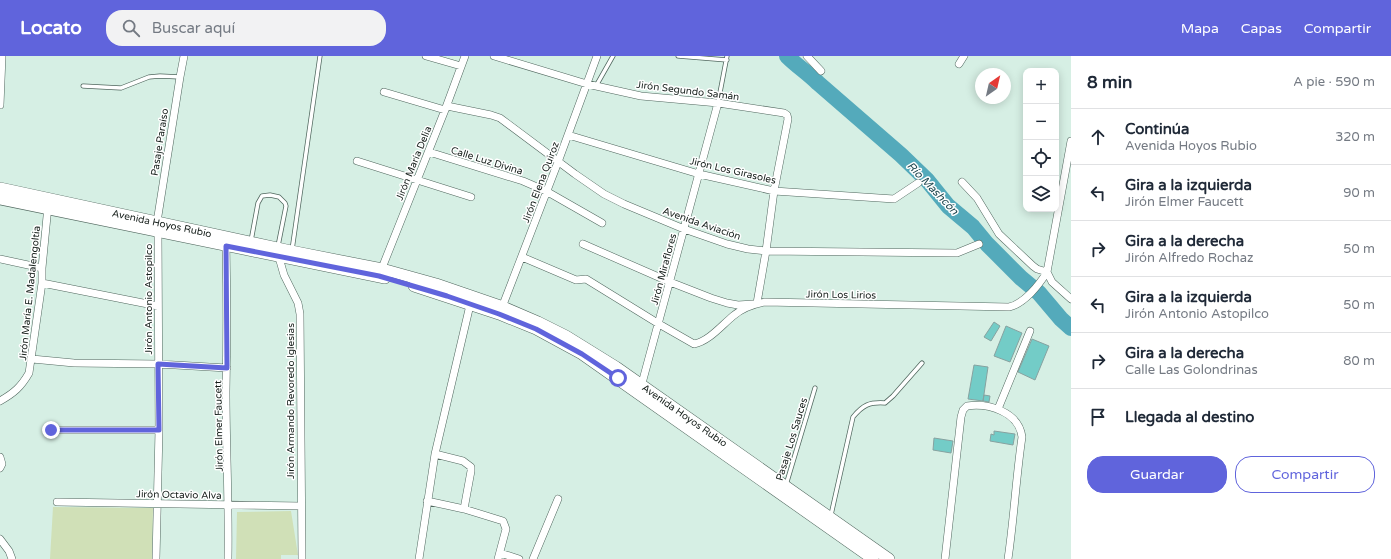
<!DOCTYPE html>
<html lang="es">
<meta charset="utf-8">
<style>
body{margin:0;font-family:"Varela Round",sans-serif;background:#f2f2f3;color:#1f2937}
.controls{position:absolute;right:12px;top:12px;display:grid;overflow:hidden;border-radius:8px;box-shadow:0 2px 10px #0003}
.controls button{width:36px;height:36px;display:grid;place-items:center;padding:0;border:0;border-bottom:1px solid #e0e1e3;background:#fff;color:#1f2937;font:20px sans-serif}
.compass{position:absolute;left:975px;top:12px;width:36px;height:36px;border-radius:50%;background:#fff;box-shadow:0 2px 10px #0003;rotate:34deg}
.stop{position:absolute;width:12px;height:12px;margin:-9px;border:3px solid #6064dc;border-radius:50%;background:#fff}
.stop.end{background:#6064dc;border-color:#fff;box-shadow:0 1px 4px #0008}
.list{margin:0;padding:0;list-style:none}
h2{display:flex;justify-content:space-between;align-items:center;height:52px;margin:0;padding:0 16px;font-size:17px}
h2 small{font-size:13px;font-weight:400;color:#747a83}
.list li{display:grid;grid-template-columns:26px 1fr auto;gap:12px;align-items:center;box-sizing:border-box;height:56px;padding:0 16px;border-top:1px solid #e0e1e3}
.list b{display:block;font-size:15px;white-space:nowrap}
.list p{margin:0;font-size:13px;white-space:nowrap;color:#747a83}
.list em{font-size:13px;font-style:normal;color:#747a83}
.actions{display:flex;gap:8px;padding:12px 16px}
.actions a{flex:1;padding:9px 0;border:1px solid #6064dc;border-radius:16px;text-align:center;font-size:14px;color:#6064dc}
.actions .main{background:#6064dc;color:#fff}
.icon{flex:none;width:22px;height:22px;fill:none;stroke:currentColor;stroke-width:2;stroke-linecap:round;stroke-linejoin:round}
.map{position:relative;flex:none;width:1071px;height:503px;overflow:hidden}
header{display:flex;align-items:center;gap:24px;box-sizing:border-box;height:56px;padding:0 20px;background:#6064dc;color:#fff}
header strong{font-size:19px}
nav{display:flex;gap:22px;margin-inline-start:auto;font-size:14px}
.search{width:280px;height:36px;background:#f2f2f3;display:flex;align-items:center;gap:10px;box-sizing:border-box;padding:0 14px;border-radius:16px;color:#747a83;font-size:15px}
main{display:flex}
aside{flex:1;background:#fff}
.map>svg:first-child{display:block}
</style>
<header>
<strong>Locato</strong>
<div class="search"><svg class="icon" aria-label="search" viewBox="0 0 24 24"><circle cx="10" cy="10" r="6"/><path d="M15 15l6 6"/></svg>Buscar aquí</div>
<nav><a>Mapa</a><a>Capas</a><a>Compartir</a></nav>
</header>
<main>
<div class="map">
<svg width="1071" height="503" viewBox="0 0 1071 503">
<rect width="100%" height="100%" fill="#d6efe4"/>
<path fill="#d0e0b7" d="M53,451L153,452L152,503H50Z
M291,455L298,499H281V503H236L237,456Z"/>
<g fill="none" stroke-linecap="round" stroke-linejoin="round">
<path stroke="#54aabb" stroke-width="16" d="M787,0C797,10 808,17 818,27L901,99L927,124L948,150L973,171L987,188L1021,222L1039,237L1061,263L1071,272"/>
</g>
<path fill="#73ccc7" stroke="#87a2a0" d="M994,266L1000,270L991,285L984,281Z
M1006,270L1022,277L1010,306L994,300Z
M1032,283L1049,290L1035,324L1018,316Z
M974,309L988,311L983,345L968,343Z
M984,339L990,340L989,346L983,345Z
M994,375L1015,378L1013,389L990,385L991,378L994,379Z
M934,382L953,385L951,397L933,394Z"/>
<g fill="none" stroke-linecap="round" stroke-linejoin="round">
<g stroke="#50675e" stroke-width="5">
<path id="lane" d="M678,0L727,4
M83,30L121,32L149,21L160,20L180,21
M596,30L613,0
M718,47L727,0
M251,185L258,147L262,140L270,139L279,141L285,147L286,150L278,190
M292,194L320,0
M786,429L815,332
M831,459L853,361C863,349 869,346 885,347L893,340L922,307"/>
</g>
<g stroke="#50675e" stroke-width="8">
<path id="street" d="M426,0L461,10
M494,0L587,28L641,40L718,47L784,57L787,59L788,63L774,135L766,195L757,247
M807,0L821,15
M959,8L964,0
M384,36L445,54
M0,49L2,0
M447,50L491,59L500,62L575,118L604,138L624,148L684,173L727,188L748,193L766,195L957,197L979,188
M568,79L699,118L774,135L894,143L918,127
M429,96L523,125L546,135L602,167
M357,105L471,141
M962,126L977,142L999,178L1033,210L1037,213L1047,216L1052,226L1071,243
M583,188L670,226L711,242L727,247L738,249L753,248
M226,190C227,238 227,287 226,336C226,391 229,447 228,503
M278,198L284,219L298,247L300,258L302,503
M522,201L576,224L586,223L659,268L694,288C709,285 721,270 733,260C741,253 754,248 765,246L1009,251C1024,248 1039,229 1047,216L1071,85
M0,203L42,212
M380,217L445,54L465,0
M42,227L158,250
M501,254L558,106L597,0
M32,303L74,307L158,308L227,312
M641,331L718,47
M0,345C14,337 21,331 29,317L42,227V212L48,150
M998,353L1030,275
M51,374H159
M435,398L463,405L471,411V415L464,453
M0,401L2,408L0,412
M427,445L464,453L503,465L506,473L498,503
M57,446L301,450
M0,483L9,495L12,503
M500,497L519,503
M156,503L159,374L158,175L157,166L180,21L184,0
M419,503L435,398L470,249
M533,503L558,443
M945,503L961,361L963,354L967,350C989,347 1019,356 1022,381C1016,422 1014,462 1008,503"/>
</g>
<g stroke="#50675e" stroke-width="12">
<path id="primary" d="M0,132L291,195L382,213L436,228L503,251L538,266L566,280L616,311L889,503
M0,143L385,222
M414,230L499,258L536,273L582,298L873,503"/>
</g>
<use href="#lane" stroke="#fff" stroke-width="3.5"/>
<use href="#street" stroke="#fff" stroke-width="7"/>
<use href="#primary" stroke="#fff" stroke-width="11"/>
</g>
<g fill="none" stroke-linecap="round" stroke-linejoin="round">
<path stroke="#6064dc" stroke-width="5" d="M51,374H159L158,308L227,312L226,190L379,220L447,240L499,258L536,273L582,298L618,322"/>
</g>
<g text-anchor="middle" stroke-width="3" stroke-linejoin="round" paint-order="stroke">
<g font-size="10" fill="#151e1a" stroke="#fff">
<text transform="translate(688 34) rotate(7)" y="4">Jirón Segundo Samán</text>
<text transform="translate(159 86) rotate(-81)" y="4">Pasaje Paraíso</text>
<text transform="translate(487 104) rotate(17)" y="4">Calle Luz Divina</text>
<text transform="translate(413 107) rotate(-68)" y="4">Jirón María Delia</text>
<text transform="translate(733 114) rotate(13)" y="4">Jirón Los Girasoles</text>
<text transform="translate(540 126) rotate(-69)" y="4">Jirón Elena Quiroz</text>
<text transform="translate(162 167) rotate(12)" y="4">Avenida Hoyos Rubio</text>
<text transform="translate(702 167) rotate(19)" y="4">Avenida Aviación</text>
<text transform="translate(663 213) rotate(-75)" y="4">Jirón Miraflores</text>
<text transform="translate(29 237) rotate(-84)" y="4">Jirón María E. Madalengoltia</text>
<text transform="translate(841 238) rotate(1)" y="4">Jirón Los Lirios</text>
<text transform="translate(148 243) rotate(-90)" y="4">Jirón Antonio Astopilco</text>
<text transform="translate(290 345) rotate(-90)" y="4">Jirón Armando Revoredo Iglesias</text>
<text transform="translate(685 359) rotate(35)" y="4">Avenida Hoyos Rubio</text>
<text transform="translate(218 370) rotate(-91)" y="4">Jirón Elmer Faucett</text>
<text transform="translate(791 383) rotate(-73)" y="4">Pasaje Los Sauces</text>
<text transform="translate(179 438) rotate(1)" y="4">Jirón Octavio Alva</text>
</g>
<g font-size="11" font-style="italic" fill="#1f474f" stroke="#fff">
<text transform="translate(933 132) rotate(46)" y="4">Río Mashcón</text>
</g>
</g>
</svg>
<div class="controls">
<button>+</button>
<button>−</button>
<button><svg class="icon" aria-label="locate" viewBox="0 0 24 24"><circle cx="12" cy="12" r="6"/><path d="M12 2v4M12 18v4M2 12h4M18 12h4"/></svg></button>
<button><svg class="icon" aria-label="layers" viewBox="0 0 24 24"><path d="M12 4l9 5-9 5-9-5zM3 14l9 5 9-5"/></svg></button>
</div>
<svg class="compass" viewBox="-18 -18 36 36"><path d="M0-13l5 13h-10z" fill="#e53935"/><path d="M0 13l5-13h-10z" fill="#747a83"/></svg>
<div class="stop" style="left:618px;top:322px"></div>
<div class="stop end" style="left:51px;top:374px"></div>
</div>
<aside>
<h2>8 min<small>A pie · 590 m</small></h2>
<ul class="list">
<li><svg class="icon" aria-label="ahead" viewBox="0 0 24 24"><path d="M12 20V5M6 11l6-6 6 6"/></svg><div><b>Continúa</b><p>Avenida Hoyos Rubio</p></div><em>320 m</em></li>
<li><svg class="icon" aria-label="left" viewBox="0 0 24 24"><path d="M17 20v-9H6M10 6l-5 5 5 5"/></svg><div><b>Gira a la izquierda</b><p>Jirón Elmer Faucett</p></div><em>90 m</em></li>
<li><svg class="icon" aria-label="right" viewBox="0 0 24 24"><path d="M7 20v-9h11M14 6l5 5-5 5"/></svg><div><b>Gira a la derecha</b><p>Jirón Alfredo Rochaz</p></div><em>50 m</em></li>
<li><svg class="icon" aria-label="left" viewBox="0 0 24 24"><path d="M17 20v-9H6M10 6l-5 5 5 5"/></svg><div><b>Gira a la izquierda</b><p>Jirón Antonio Astopilco</p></div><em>50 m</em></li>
<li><svg class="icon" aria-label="right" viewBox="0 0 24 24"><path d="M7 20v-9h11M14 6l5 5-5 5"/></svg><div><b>Gira a la derecha</b><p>Calle Las Golondrinas</p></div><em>80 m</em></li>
<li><svg class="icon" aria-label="arrive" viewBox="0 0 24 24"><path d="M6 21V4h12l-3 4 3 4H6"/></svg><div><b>Llegada al destino</b></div></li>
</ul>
<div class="actions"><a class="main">Guardar</a><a>Compartir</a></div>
</aside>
</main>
